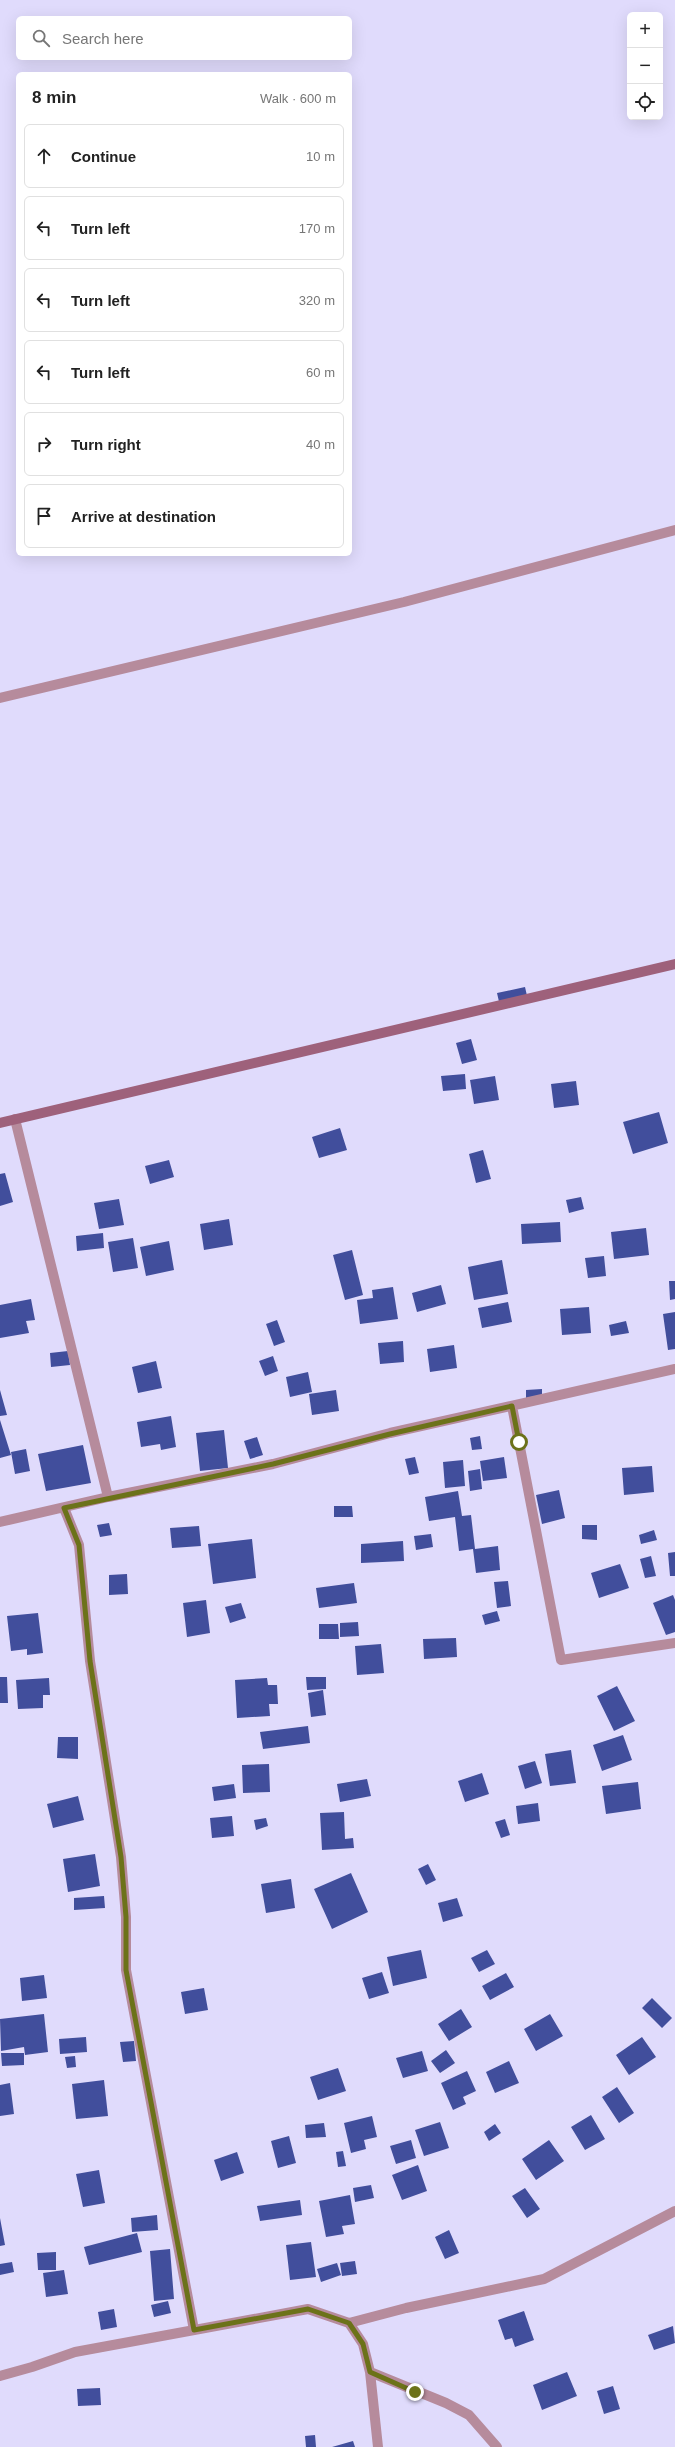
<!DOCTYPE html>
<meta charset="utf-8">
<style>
body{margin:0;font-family:Arial,sans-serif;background:#f6f6f6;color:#222}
.controls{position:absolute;right:12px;top:12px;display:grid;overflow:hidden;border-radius:6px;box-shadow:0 4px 16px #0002}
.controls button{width:36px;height:36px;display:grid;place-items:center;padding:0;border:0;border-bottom:1px solid #e0e0e0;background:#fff;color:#222;font:20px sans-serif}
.stop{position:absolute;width:12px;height:12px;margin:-9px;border:3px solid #6c7219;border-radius:50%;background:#fff}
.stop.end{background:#6c7219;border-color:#fff;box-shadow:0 1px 4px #0008}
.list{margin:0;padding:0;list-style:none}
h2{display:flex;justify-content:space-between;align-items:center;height:52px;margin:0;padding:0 16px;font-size:17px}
h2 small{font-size:13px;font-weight:400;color:#767676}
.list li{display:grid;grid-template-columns:26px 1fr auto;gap:12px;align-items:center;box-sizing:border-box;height:64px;margin:0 8px 8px;padding:0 8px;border:1px solid #e0e0e0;border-radius:6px}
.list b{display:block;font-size:15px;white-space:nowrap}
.list em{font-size:13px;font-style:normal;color:#767676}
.icon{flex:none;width:22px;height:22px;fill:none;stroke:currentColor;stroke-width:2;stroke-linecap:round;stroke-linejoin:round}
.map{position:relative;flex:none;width:675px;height:2447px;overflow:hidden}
.search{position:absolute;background:#fff;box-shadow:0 4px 16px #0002;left:16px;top:16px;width:336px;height:44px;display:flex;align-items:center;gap:10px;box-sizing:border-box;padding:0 14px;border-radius:6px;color:#767676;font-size:15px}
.panel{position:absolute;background:#fff;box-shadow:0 4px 16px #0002;left:16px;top:72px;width:336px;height:484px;border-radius:6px}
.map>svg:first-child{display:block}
</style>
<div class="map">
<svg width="675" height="2447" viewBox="0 0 675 2447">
<rect width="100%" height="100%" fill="#e0dbfc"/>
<path fill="#414e9c" d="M525,987L528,1000L500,1006L497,993Z
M471,1039L477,1060L462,1064L456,1043Z
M465,1074L466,1089L443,1091L441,1076Z
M495,1076L499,1100L474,1104L470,1080Z
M576,1081L579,1105L554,1108L551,1084Z
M659,1112L668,1143L633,1154L623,1122Z
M340,1128L347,1150L319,1158L312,1137Z
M483,1150L491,1179L476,1183L469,1154Z
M169,1160L174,1177L150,1184L145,1166Z
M5,1173L13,1202L0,1206V1174Z
M581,1197L584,1209L569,1213L566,1200Z
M119,1199L124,1225L99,1229L94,1203Z
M229,1219L233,1245L204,1250L200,1224Z
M560,1222L561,1242L522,1244L521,1224Z
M646,1228L649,1255L614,1259L611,1232Z
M103,1233L104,1248L77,1251L76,1236Z
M133,1238L138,1268L113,1272L108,1242Z
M169,1241L174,1270L146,1276L140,1247Z
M352,1250L363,1295L345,1300L333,1255Z
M604,1256L606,1276L588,1278L585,1258Z
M502,1260L508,1294L474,1300L468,1267Z
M669,1281H675V1299L670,1300Z
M441,1285L446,1304L417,1312L412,1293Z
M393,1287L398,1319L360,1324L357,1300L373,1298L372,1290Z
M31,1299L35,1320L26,1321L29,1333L0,1338V1305Z
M508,1302L512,1322L482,1328L478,1308Z
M589,1307L591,1333L562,1335L560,1309Z
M675,1312V1349L668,1350L663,1314Z
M277,1320L285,1342L274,1346L266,1324Z
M626,1321L629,1333L611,1336L609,1325Z
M403,1341L404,1362L380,1364L378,1343Z
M454,1345L457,1368L430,1372L427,1349Z
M68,1351L70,1365L51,1367L50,1353Z
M273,1356L278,1371L265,1376L259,1361Z
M156,1361L162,1388L138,1393L132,1367Z
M308,1372L312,1392L290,1397L286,1377Z
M542,1389V1397L526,1398V1390Z
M0,1390L7,1415L0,1416Z
M336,1390L339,1411L312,1415L309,1394Z
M171,1416L176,1447L161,1450L160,1444L141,1447L137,1422Z
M0,1420L11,1455L0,1458Z
M224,1430L228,1468L200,1471L196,1433Z
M480,1436L482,1449L472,1450L470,1438Z
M257,1437L263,1455L250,1459L244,1441Z
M83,1445L91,1483L46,1491L38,1454Z
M26,1449L30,1471L15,1474L11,1452Z
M415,1457L419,1473L409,1475L405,1459Z
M504,1457L507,1478L483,1481L480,1461Z
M463,1460L465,1486L445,1488L443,1462Z
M652,1466L654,1492L624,1495L622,1468Z
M480,1469L482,1489L470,1491L468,1471Z
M559,1490L565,1518L542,1524L536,1495Z
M458,1491L462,1516L471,1515L475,1549L498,1546L500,1570L476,1573L473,1549L459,1551L455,1517L429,1521L425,1497Z
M334,1506H352L353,1517H334Z
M109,1523L112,1535L100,1537L97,1525Z
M582,1525H597V1540L582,1539Z
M199,1526L201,1546L172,1548L170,1528Z
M654,1530L657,1540L641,1544L639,1535Z
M431,1534L433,1547L416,1550L414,1536Z
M252,1539L256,1578L213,1584L208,1544Z
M403,1541L404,1561L361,1563V1544Z
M675,1552V1576H670L668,1553Z
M651,1556L656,1576L645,1578L640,1559Z
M620,1564L629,1588L599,1598L591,1573Z
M127,1574L128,1594L109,1595V1575Z
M508,1581L511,1606L497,1608L494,1582Z
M354,1583L357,1603L319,1608L316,1588Z
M673,1595L675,1600V1632L666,1635L653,1603Z
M206,1600L210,1633L187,1637L183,1603Z
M241,1603L246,1618L230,1623L225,1607Z
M497,1611L500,1621L485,1625L482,1615Z
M38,1613L43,1653L27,1655V1649L11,1651L7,1616Z
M358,1622L359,1636L340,1637V1623Z
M319,1624H338L339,1639H319Z
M456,1638L457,1657L424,1659L423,1639Z
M381,1644L384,1673L357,1675L355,1646Z
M0,1677H7L8,1703H0Z
M306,1677H326V1689L307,1690Z
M49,1678L50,1695H43V1708L18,1709L16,1680Z
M267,1678L268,1685H277L278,1704H269L270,1716L237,1718L235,1680Z
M617,1686L635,1721L614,1731L597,1696Z
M323,1690L326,1715L311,1717L308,1693Z
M308,1726L310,1743L263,1749L260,1732Z
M623,1735L632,1760L602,1771L593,1745Z
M58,1737H78V1759L57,1758Z
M571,1750L576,1783L550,1786L545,1754Z
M535,1761L542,1783L525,1789L518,1766Z
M269,1764L270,1792L243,1793L242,1765Z
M482,1773L489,1794L465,1802L458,1781Z
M367,1779L371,1796L340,1802L337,1784Z
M638,1782L641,1809L606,1814L602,1786Z
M234,1784L236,1798L214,1801L212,1787Z
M78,1796L84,1820L53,1828L47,1804Z
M538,1803L540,1821L518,1824L516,1806Z
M344,1812L345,1839L353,1838L354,1848L322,1850L320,1813Z
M232,1816L234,1836L212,1838L210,1818Z
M266,1818L268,1826L256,1830L254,1820Z
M505,1819L510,1835L501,1838L495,1822Z
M95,1854L100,1886L68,1892L63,1859Z
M428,1864L436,1880L426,1885L418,1869Z
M351,1873L368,1912L332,1929L314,1889Z
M291,1879L295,1908L266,1913L261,1884Z
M104,1896L105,1908L74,1910V1898Z
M457,1898L463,1916L443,1922L438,1903Z
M421,1950L427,1978L393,1986L387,1957Z
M487,1950L495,1964L479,1972L471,1958Z
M382,1972L389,1993L369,1999L362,1978Z
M506,1973L514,1987L490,2000L482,1986Z
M44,1975L47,1998L22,2001L20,1978Z
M204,1988L208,2010L185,2014L181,1992Z
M652,1998L672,2018L662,2028L642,2008Z
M461,2009L472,2027L449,2041L438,2024Z
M44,2014L48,2052L25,2055L24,2047L1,2051L0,2019Z
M550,2014L563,2036L536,2051L524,2029Z
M86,2037L87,2052L60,2054L59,2039Z
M642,2037L656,2057L629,2075L616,2055Z
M134,2041L136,2061L123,2062L120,2042Z
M446,2050L455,2063L440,2073L431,2061Z
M422,2051L428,2071L403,2078L396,2058Z
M1,2053H24V2065L2,2066Z
M75,2056L76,2067L67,2068L65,2057Z
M509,2061L519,2083L495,2093L486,2072Z
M338,2068L346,2091L318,2100L310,2077Z
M467,2071L476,2091L463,2097L466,2104L453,2110L441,2083Z
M104,2080L108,2116L76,2119L72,2084Z
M10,2083L14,2114L0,2116V2085Z
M617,2087L634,2113L619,2123L602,2097Z
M591,2115L605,2139L585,2150L571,2127Z
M372,2116L377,2137L364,2140L366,2149L351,2153L344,2123Z
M440,2122L449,2148L424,2156L415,2130Z
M324,2123L326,2137L306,2138L305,2125Z
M495,2124L501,2133L489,2141L484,2132Z
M289,2136L296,2163L278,2168L271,2141Z
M411,2140L416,2158L396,2164L390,2146Z
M549,2140L564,2161L536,2180L522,2159Z
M343,2151L346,2166L338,2167L336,2152Z
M237,2152L244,2173L221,2181L214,2160Z
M418,2165L427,2191L402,2200L392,2175Z
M99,2170L105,2203L83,2207L76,2174Z
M371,2185L374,2198L355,2202L353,2188Z
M525,2188L540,2209L527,2218L512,2196Z
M350,2195L355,2224L342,2226L344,2234L326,2237L319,2201Z
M300,2200L302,2215L260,2221L257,2206Z
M157,2215L158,2230L132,2232L131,2218Z
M0,2218L5,2245L0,2246Z
M449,2230L459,2253L445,2259L435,2237Z
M137,2233L142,2252L89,2265L84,2247Z
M311,2242L316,2277L290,2280L286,2245Z
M170,2249L174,2299L154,2301L150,2251Z
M56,2252V2270H38L37,2253Z
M355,2261L357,2274L342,2276L340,2263Z
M12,2262L14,2272L0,2275V2264Z
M337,2263L341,2275L321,2282L317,2269Z
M64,2270L68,2294L46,2297L43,2273Z
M168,2301L171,2313L154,2317L151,2305Z
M114,2309L117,2327L101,2330L98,2312Z
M524,2311L534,2340L515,2347L512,2338L505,2340L498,2320Z
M673,2326L675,2343L654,2350L648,2335Z
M567,2372L577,2396L542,2410L533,2385Z
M613,2386L620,2409L604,2414L597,2391Z
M100,2388L101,2405L78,2406L77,2389Z
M315,2435L316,2447H306L305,2436Z
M353,2441L355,2447H332Z"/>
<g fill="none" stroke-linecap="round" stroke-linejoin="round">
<path stroke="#b68b9c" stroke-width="10" d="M0,698L404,602L675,530
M15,1119L108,1497
M512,1406L561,1660L675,1643
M64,1508L79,1545L90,1661L121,1857L126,1917V1970L194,2330
M0,1522L108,1497L273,1464L390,1433L675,1369
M349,2323L406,2308L544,2279L675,2211
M370,2372L446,2403L469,2415L497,2447
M0,2376L32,2367L75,2352L308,2309L349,2323L363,2344L370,2372L378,2447"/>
<path stroke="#9e617b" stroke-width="10" d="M0,1123L675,964"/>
</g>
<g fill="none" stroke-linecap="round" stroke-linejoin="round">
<path stroke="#6c7219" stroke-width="5" d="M415,2392L370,2372L363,2344L349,2323L308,2309L194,2330L126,1970V1917L121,1857L90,1661L79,1545L64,1508L273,1464L390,1434L512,1406L519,1442"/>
</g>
</svg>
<div class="controls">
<button>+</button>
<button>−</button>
<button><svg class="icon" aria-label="locate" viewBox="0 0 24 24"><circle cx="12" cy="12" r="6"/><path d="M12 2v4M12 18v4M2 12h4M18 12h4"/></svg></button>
</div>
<div class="stop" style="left:519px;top:1442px"></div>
<div class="stop end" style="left:415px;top:2392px"></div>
<div class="search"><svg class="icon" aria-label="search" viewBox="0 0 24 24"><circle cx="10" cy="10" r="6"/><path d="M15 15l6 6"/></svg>Search here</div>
<section class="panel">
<h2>8 min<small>Walk · 600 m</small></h2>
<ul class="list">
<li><svg class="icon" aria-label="ahead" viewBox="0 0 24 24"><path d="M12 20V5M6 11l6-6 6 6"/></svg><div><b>Continue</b></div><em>10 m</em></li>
<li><svg class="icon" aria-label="left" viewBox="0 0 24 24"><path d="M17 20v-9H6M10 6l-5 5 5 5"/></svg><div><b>Turn left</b></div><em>170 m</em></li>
<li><svg class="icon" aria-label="left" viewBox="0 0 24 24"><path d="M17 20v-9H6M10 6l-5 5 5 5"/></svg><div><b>Turn left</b></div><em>320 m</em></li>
<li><svg class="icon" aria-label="left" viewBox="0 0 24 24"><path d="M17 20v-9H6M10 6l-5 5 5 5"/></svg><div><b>Turn left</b></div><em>60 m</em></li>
<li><svg class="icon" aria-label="right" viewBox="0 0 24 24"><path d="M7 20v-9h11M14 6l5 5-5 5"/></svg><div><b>Turn right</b></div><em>40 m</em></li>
<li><svg class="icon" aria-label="arrive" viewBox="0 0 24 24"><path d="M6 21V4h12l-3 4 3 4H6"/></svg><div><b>Arrive at destination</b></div></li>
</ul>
</section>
</div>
